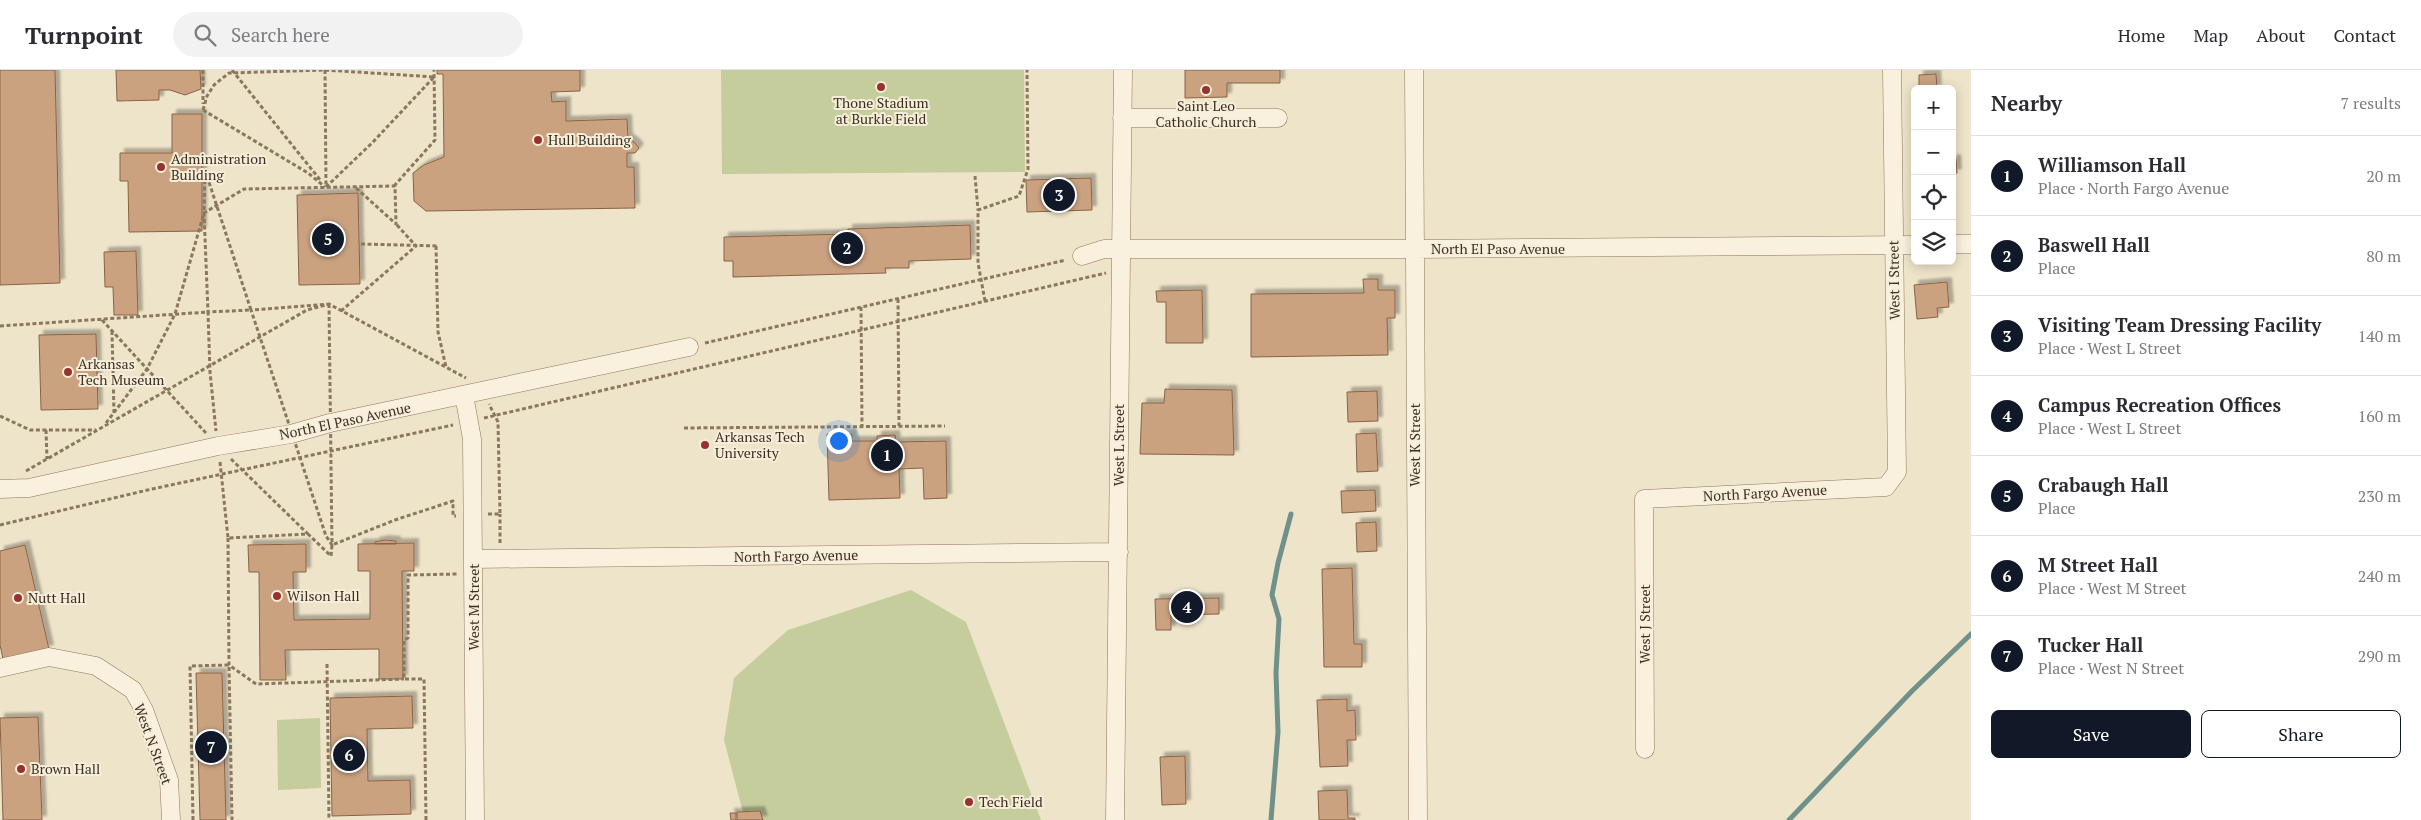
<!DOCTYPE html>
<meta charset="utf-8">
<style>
body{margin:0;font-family:"PT Serif",serif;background:#f2f2f3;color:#2b2b33}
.controls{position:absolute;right:15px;top:15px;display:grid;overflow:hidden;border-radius:8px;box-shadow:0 2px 12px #0003}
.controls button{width:45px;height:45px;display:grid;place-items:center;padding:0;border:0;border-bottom:1px solid #e1e1e2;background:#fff;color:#2b2b33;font:25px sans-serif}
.you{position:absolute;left:838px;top:370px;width:18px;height:18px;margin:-12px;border:4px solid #fff;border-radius:50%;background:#1a73e8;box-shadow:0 0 0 8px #1a73e833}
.badge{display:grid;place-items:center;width:32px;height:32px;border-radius:50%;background:#111827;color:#fff;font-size:16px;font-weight:700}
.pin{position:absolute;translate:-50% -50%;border:2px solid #fff;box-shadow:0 1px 5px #0006}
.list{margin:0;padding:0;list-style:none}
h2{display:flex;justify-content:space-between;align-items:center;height:65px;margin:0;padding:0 20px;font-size:21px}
h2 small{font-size:16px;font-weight:400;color:#7c7c81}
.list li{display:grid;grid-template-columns:32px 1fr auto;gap:15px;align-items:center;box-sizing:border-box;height:80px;padding:0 20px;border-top:1px solid #e1e1e2}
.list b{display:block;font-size:19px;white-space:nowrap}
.list p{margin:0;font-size:16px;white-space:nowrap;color:#7c7c81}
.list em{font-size:16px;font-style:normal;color:#7c7c81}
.actions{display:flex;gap:10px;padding:15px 20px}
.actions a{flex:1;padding:11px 0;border:1px solid #111827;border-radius:8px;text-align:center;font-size:18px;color:#111827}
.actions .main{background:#111827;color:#fff}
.icon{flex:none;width:28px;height:28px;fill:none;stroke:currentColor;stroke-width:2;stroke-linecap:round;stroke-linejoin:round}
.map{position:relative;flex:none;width:1971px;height:750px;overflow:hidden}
header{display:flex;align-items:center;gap:30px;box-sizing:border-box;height:70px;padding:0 25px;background:#fff;border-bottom:1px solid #e1e1e2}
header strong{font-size:24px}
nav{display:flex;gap:28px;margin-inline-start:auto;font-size:18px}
.search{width:350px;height:45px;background:#f2f2f3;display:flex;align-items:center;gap:12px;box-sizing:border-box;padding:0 18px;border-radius:28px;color:#7c7c81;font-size:19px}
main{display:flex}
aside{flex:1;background:#fff}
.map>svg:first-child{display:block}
</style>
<header>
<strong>Turnpoint</strong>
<div class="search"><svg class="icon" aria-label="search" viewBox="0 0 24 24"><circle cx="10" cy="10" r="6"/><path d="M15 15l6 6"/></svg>Search here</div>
<nav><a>Home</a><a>Map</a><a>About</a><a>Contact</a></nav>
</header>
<main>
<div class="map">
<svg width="1971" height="750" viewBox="0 0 1971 750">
<defs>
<filter id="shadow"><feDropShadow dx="4.5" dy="-4.5" stdDeviation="1" flood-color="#0004"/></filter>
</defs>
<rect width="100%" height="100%" fill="#eee4c9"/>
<path fill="#c5cd9d" d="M721,0H1024L1025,102L722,104Z
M911,520L966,552L1041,750H745L724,670L734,608L788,560Z
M320,648L321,718L278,720L277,650Z"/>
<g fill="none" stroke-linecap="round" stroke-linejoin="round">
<path stroke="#70918a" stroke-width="5" d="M1271,750L1278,662L1276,603L1279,549L1272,525L1278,493L1291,444
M1789,750L1912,621L1971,564"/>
</g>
<path fill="#cba280" stroke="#896244" filter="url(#shadow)" d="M0,0H55L60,213L0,215Z
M116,0H200L201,19L185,25L170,20H159V30L117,31Z
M437,0H580V21L551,22L552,32L566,31V51L627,49L628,68L635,73L639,78L635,83H627V97H634L635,138L426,141L414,131L413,103L424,95L444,87L443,4H437Z
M1185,0H1280V13H1227V27L1185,28Z
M1936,4L1937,19H1919V5Z
M172,44H202V161L129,162L128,111H120V83H172Z
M1956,89L1957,103L1952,104V90Z
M1091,108L1092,140L1027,142L1026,110Z
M358,123L360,214L299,215L297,125Z
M970,155L971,189L909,191V198H885L886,203L733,207V191H724V167L848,164V159Z
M136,181L138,245H114L113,217H105L104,182Z
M1363,209H1378V220H1395V248H1387L1388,285L1251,287V224L1364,223Z
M1947,212L1949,237L1937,238L1938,247L1917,249L1914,215Z
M1202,220L1203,273H1166V232H1157L1156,221Z
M96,264L98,339L41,340L39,265Z
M1165,319L1232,320L1234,385L1140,384L1142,333H1164Z
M1377,321L1378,351L1348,352L1347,322Z
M1376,363L1378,401L1357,402L1356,364Z
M827,364H852V371H877V366L895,365L896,372L946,371L947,428L924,429L923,398L899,399L900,428L829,430Z
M1375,420L1376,441L1342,443L1341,421Z
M1376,452L1377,481L1357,482L1356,453Z
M385,470L396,471V474H375V472Z
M414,473V501H402L403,609H379V579L285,580L286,610H260L259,502H249L248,475L306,474V502H293L294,550L370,549V501H358V474Z
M25,475L49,579L3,589L0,575V481Z
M1352,498L1354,574H1362V597H1324L1322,499Z
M1219,528V544L1171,545V560H1156L1155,529Z
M196,603H222L226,750H200Z
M412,626L413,658L367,659L368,711L410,710L411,744L332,746L330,628Z
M1347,629V641L1355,640L1356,670H1347L1348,696L1320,697L1317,630Z
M38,647L42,750H3L0,648Z
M1185,686L1186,734L1162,735L1160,687Z
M1347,720L1348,748H1355V750H1319L1318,721Z
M760,741L763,750H737V742Z
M730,743H736V750H731Z"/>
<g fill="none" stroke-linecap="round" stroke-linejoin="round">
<g stroke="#8b775e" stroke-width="19">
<path id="minor" d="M1414,0L1418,750
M1122,48H1278
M1952,174H1971
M1082,186L1104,179H1414L1915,175
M464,325L472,369L475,750
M0,419L29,418L218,376L291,364L330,353L689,277
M474,489L1119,482
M0,598L49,587L96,596L133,620L144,640L169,710L171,750
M1645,679L1644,429L1886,417L1897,402L1892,0
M1115,750L1123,0"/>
</g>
<path stroke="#8b775e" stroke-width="3" stroke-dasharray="4 2.5" stroke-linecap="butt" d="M203,0V34
M232,0L321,111
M325,0L326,117
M203,40L308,103L325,117
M203,40L207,26L214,15L229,3L325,0L434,7
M205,100L251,240L208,242L204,143Z
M975,106L978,140
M394,116L435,70L434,0
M326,117L373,72L434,7
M361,174L439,176
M436,176L438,262L446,297
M898,229L899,356
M985,231L978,193V140L1019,126L1028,99L1027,0
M329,234L332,475L326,466L251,240Z
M861,237L862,357
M341,241L416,176L396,154
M102,250L206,363
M0,256L208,242L210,302L216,361
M112,261L114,343
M705,273L1066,190
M0,346L30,360H96
M484,348L1106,203
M106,353L147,299L175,244L204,143L244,119L395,116L396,154L355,117
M684,358L945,356
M46,360L47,389
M231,389L308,464
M220,392L228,468L308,464L331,486L332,475L395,450L453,431V446H456
M26,401L307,240L329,234L466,308
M488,444H500L498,352L489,334
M0,455L152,419L453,355
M228,468L229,595L256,614L404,609
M500,473V444
M327,594L329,750
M193,750L190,596L229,595L232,750
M426,750L424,609H404V570L408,568V505L458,504"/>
<use href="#minor" stroke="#f9f1dd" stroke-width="18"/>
</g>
<g fill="#99322f" stroke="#f6eed9" stroke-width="2">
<circle cx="881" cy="17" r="5"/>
<circle cx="1206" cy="20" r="5"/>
<circle cx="538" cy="70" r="5"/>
<circle cx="161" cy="97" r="5"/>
<circle cx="68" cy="302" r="5"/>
<circle cx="705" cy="375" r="5"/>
<circle cx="277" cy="526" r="5"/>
<circle cx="18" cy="528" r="5"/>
<circle cx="21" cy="699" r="5"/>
<circle cx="969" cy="732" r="5"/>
</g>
<g text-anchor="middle" stroke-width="4" stroke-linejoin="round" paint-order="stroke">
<g font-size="14" fill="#3b2f21" stroke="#f6eed9" text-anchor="start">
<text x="881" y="38" text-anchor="middle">Thone Stadium<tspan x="881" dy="16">at Burkle Field</tspan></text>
<text x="1206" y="41" text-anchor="middle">Saint Leo<tspan x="1206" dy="16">Catholic Church</tspan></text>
<text x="548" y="75">Hull Building</text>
<text x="171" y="94">Administration<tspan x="171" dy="16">Building</tspan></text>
<text x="78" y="299">Arkansas<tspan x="78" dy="16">Tech Museum</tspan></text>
<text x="715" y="372">Arkansas Tech<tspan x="715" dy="16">University</tspan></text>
<text x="287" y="531">Wilson Hall</text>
<text x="28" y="533">Nutt Hall</text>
<text x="31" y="704">Brown Hall</text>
<text x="979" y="737">Tech Field</text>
</g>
<g font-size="14" fill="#3b2f21" stroke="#f6eed9">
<text x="1498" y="184">North El Paso Avenue</text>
<text transform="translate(1894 210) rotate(-91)" y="5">West I Street</text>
<text transform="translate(345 351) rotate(-12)" y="5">North El Paso Avenue</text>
<text transform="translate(1119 375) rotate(-90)" y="5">West L Street</text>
<text transform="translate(1415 375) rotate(-90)" y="5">West K Street</text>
<text transform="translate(1765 423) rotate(-3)" y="5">North Fargo Avenue</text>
<text transform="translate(796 486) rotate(-1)" y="5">North Fargo Avenue</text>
<text transform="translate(474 537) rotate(-90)" y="5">West M Street</text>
<text transform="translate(1645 554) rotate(-90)" y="5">West J Street</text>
<text transform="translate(153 674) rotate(70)" y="5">West N Street</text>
</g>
</g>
</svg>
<div class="controls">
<button>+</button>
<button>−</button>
<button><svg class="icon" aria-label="locate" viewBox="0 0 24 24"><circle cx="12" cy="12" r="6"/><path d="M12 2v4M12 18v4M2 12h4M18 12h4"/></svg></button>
<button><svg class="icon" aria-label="layers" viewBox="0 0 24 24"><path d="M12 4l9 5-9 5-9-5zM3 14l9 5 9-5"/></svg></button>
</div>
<div class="you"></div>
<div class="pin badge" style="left:887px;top:385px">1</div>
<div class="pin badge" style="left:847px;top:178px">2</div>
<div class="pin badge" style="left:1059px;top:125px">3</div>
<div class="pin badge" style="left:1187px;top:537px">4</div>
<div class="pin badge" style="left:328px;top:169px">5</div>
<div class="pin badge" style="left:349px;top:685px">6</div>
<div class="pin badge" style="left:211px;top:677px">7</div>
</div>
<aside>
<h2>Nearby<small>7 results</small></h2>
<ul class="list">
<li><span class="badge">1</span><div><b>Williamson Hall</b><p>Place · North Fargo Avenue</p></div><em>20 m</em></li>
<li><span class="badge">2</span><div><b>Baswell Hall</b><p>Place</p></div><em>80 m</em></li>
<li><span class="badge">3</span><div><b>Visiting Team Dressing Facility</b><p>Place · West L Street</p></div><em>140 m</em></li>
<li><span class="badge">4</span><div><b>Campus Recreation Offices</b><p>Place · West L Street</p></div><em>160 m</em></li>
<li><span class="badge">5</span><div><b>Crabaugh Hall</b><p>Place</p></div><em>230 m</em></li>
<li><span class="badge">6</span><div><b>M Street Hall</b><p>Place · West M Street</p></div><em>240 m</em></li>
<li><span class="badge">7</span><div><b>Tucker Hall</b><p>Place · West N Street</p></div><em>290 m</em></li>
</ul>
<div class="actions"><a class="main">Save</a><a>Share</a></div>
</aside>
</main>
